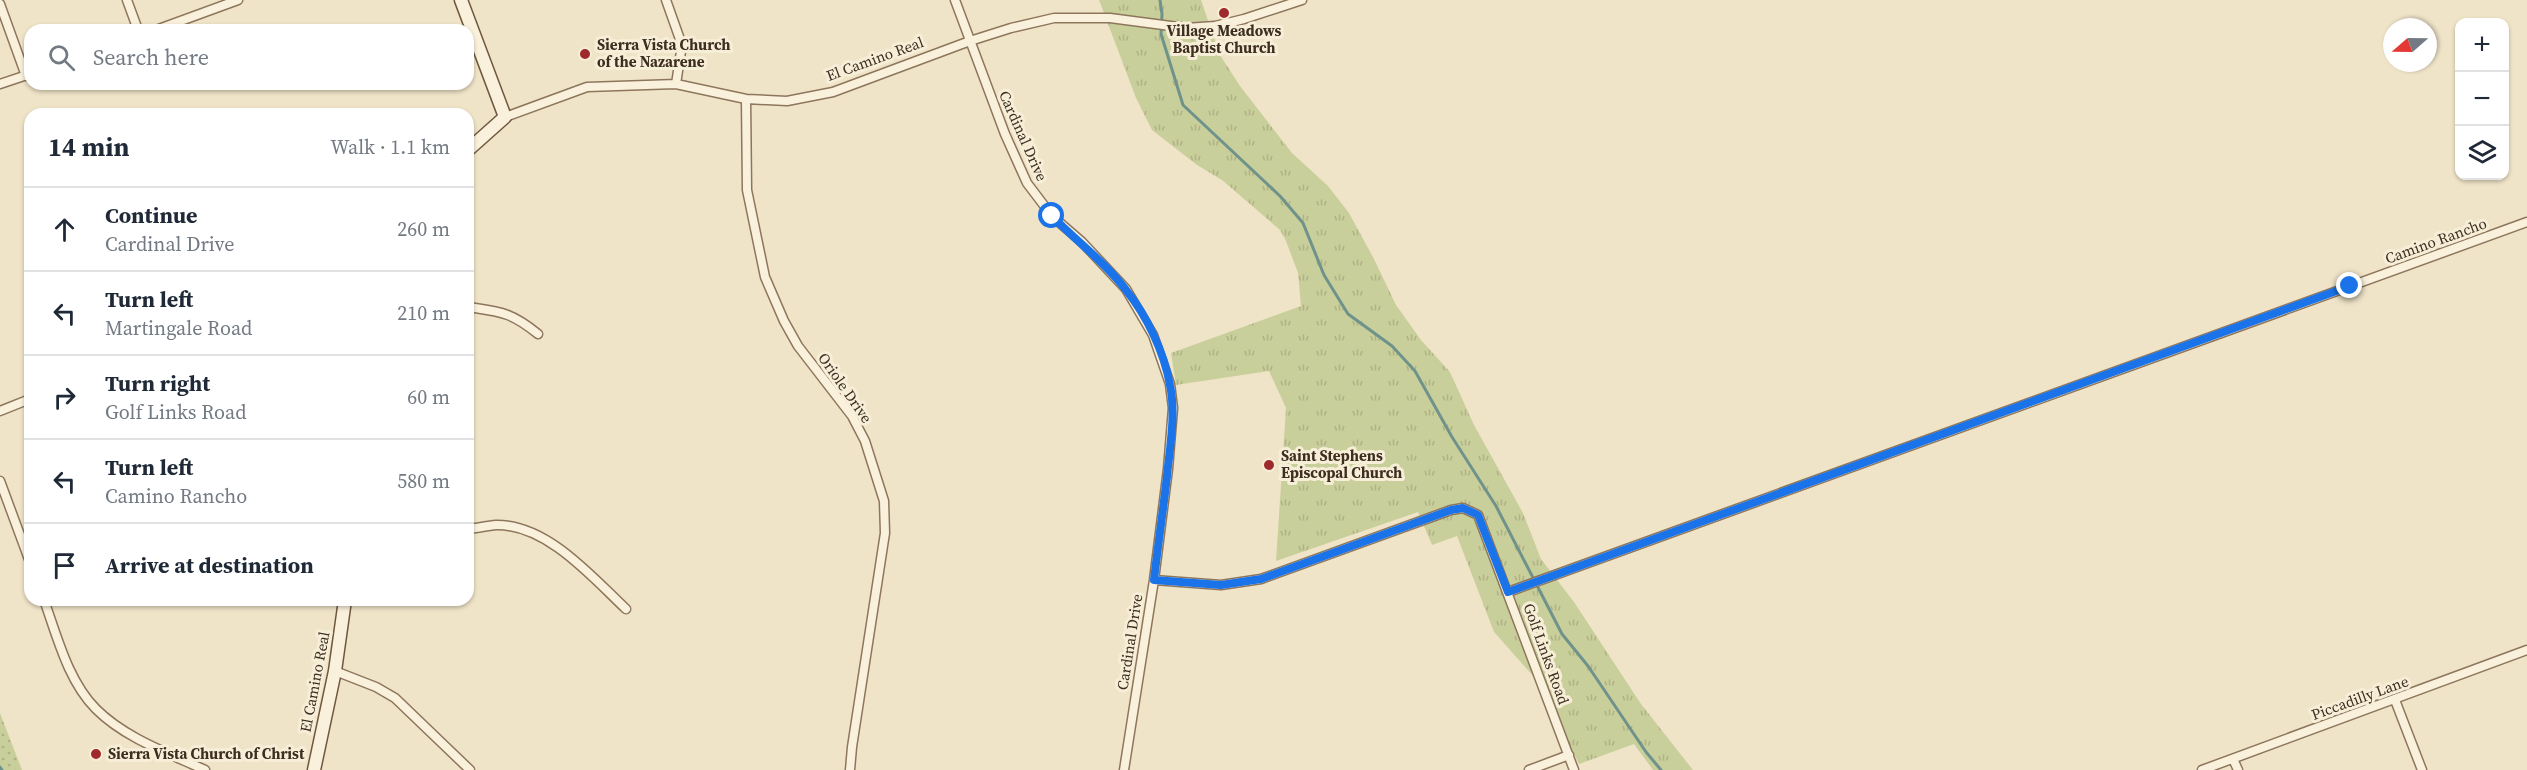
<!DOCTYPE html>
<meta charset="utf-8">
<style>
body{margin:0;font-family:"Source Serif 4",serif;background:#f2f2f3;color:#1f2937}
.controls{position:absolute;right:18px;top:18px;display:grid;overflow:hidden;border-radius:12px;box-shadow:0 2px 4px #0004}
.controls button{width:54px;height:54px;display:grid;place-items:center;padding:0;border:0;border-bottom:2px solid #e0e1e3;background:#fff;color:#1f2937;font:30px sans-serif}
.compass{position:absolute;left:2383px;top:18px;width:54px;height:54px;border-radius:50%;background:#fff;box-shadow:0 2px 4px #0004;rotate:250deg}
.stop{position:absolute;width:18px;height:18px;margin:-14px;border:4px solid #1a73e8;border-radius:50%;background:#fff}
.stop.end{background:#1a73e8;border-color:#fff;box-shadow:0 2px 6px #0008}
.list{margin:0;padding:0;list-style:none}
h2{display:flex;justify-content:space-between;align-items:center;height:78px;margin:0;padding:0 24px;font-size:26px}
h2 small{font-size:20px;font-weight:400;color:#747a83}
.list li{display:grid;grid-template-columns:39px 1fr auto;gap:18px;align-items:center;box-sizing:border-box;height:84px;padding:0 24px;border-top:2px solid #e0e1e3}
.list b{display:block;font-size:22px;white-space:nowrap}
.list p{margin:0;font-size:20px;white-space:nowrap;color:#747a83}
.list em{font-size:20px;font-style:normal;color:#747a83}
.icon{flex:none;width:33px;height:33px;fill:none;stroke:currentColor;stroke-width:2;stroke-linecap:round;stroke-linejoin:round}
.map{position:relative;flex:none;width:2527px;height:770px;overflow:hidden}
.search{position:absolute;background:#fff;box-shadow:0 2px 4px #0004;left:24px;top:24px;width:450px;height:66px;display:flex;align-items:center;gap:15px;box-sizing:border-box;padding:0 21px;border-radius:18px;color:#747a83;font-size:22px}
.panel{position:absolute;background:#fff;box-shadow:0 2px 4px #0004;left:24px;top:108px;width:450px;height:498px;border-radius:18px}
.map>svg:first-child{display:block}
</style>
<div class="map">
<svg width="2527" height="770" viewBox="0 0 2527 770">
<defs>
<pattern id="grass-tufts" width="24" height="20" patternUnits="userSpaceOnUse" patternTransform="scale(1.5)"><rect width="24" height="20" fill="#c9cf9b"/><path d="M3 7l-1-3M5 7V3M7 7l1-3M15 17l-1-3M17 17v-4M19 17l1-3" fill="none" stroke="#aeb285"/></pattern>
<pattern id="park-dots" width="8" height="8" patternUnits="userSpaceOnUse" patternTransform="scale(1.5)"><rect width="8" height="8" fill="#c9cf9b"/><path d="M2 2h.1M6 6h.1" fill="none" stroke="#aeb285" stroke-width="1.8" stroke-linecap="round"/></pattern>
</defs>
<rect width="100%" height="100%" fill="#f0e4c8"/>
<path fill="url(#grass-tufts)" d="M1099,0H1201L1220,55L1240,86L1292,153L1328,186L1349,213L1374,259L1396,305L1421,340L1450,372L1474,425L1523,513L1541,559L1574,602L1641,704L1693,770H1653L1634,744L1579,764L1535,678L1494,632L1457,536L1432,545L1418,512L1276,561L1286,408L1269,371L1176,385L1171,353L1301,306L1298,273L1286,241L1280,230L1222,180L1197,165L1152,130L1136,98Z"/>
<path fill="url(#park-dots)" d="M0,713L22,770H0Z"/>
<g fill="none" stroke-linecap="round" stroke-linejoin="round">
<path stroke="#6f938a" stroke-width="3" d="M1160,0L1162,14L1161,34L1183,105L1280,196L1303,223L1324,275L1348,314L1392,346L1415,371L1452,437L1496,506L1562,634L1588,666L1646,752L1661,770
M0,767L2,770"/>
<g stroke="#8d765c" stroke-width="11">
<path id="street" d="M127,0L138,30
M666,0L682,45L676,84
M955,0L1005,134L1027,183L1052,216L1082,242L1126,289L1153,335L1170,384L1173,408L1168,469L1154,580L1124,770
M0,4L26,76
M156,30L238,0
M0,84L30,74
M746,99L747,190L765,277L784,321L798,346L852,416L865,441L884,501L885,533L852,747L850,770
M505,117L587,87L676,84L746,99L787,101L833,92L970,41L1011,28L1054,18H1110L1186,28L1215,26L1244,19L1302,0
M468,307C501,312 511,312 538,334
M0,411L30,399
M0,481L30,562
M468,529C477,528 487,526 496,525C547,524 592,577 626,609
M1154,580L1221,585L1261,579L1451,510L1463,508L1478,515L1574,770
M1508,592L2527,222
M44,600C57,636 68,681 96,709C125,738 168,753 205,770
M335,671L376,687L395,698L470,770
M2395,700L2422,770
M2233,759L2238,770
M1529,770L1569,755
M2202,770L2527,650"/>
</g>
<g stroke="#6f573f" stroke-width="15">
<path id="secondary" d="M461,0L505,117L468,150
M314,770L335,671L345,600"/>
</g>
<use href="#street" stroke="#faf1dc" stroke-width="8"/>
<use href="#secondary" stroke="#faf1dc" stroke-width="12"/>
</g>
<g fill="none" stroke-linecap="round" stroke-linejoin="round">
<path stroke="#1a73e8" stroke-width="8" d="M1052,216C1076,241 1105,262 1126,290C1147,316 1164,352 1170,385C1176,414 1170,446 1167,476C1163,511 1158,545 1154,580L1221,585L1261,579L1451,510L1463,508L1478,515L1508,592L2350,286"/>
</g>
<g fill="#9e2a2b" stroke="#f7eed8" stroke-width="2">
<circle cx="1224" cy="13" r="6"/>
<circle cx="585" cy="54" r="6"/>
<circle cx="1269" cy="465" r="6"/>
<circle cx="96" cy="754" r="6"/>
</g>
<g text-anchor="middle" stroke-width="6" stroke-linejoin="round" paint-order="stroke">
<g font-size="15" font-weight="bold" fill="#3d2e20" stroke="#f7eed8" text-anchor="start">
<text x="1224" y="36" text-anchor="middle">Village Meadows<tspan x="1224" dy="17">Baptist Church</tspan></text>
<text x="597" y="50">Sierra Vista Church<tspan x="597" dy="17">of the Nazarene</tspan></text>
<text x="1281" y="461">Saint Stephens<tspan x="1281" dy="17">Episcopal Church</tspan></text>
<text x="108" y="759">Sierra Vista Church of Christ</text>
</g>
<g font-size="15" fill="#3d2e20" stroke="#f7eed8">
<text transform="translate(875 59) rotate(-20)" y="5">El Camino Real</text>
<text transform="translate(1023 136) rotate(66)" y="5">Cardinal Drive</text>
<text transform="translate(2436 241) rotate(-20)" y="5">Camino Rancho</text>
<text transform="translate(845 388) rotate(55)" y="5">Oriole Drive</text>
<text transform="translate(1130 642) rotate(-81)" y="5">Cardinal Drive</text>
<text transform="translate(1546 654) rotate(70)" y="5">Golf Links Road</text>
<text transform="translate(315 682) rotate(-79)" y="5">El Camino Real</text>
<text transform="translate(2360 698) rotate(-20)" y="5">Piccadilly Lane</text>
</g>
</g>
</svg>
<div class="controls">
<button>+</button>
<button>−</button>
<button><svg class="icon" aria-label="layers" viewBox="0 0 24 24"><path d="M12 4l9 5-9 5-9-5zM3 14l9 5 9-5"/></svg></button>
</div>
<svg class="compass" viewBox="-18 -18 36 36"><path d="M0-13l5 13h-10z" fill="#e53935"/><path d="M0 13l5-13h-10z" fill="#747a83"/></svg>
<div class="stop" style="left:1052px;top:216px"></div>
<div class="stop end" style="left:2350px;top:286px"></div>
<div class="search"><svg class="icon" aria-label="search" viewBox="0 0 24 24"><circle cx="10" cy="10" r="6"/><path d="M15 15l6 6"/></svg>Search here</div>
<section class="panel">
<h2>14 min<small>Walk · 1.1 km</small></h2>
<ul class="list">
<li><svg class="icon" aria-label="ahead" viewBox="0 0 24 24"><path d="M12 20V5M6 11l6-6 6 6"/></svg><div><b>Continue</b><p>Cardinal Drive</p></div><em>260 m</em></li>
<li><svg class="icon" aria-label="left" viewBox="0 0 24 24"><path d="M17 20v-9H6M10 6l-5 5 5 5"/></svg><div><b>Turn left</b><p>Martingale Road</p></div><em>210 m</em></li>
<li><svg class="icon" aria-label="right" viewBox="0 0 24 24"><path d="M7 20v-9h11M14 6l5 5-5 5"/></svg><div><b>Turn right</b><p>Golf Links Road</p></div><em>60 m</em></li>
<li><svg class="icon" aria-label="left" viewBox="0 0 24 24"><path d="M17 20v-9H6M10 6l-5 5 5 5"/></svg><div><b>Turn left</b><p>Camino Rancho</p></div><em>580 m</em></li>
<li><svg class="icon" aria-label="arrive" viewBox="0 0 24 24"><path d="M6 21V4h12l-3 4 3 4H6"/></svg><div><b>Arrive at destination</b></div></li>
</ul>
</section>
</div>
